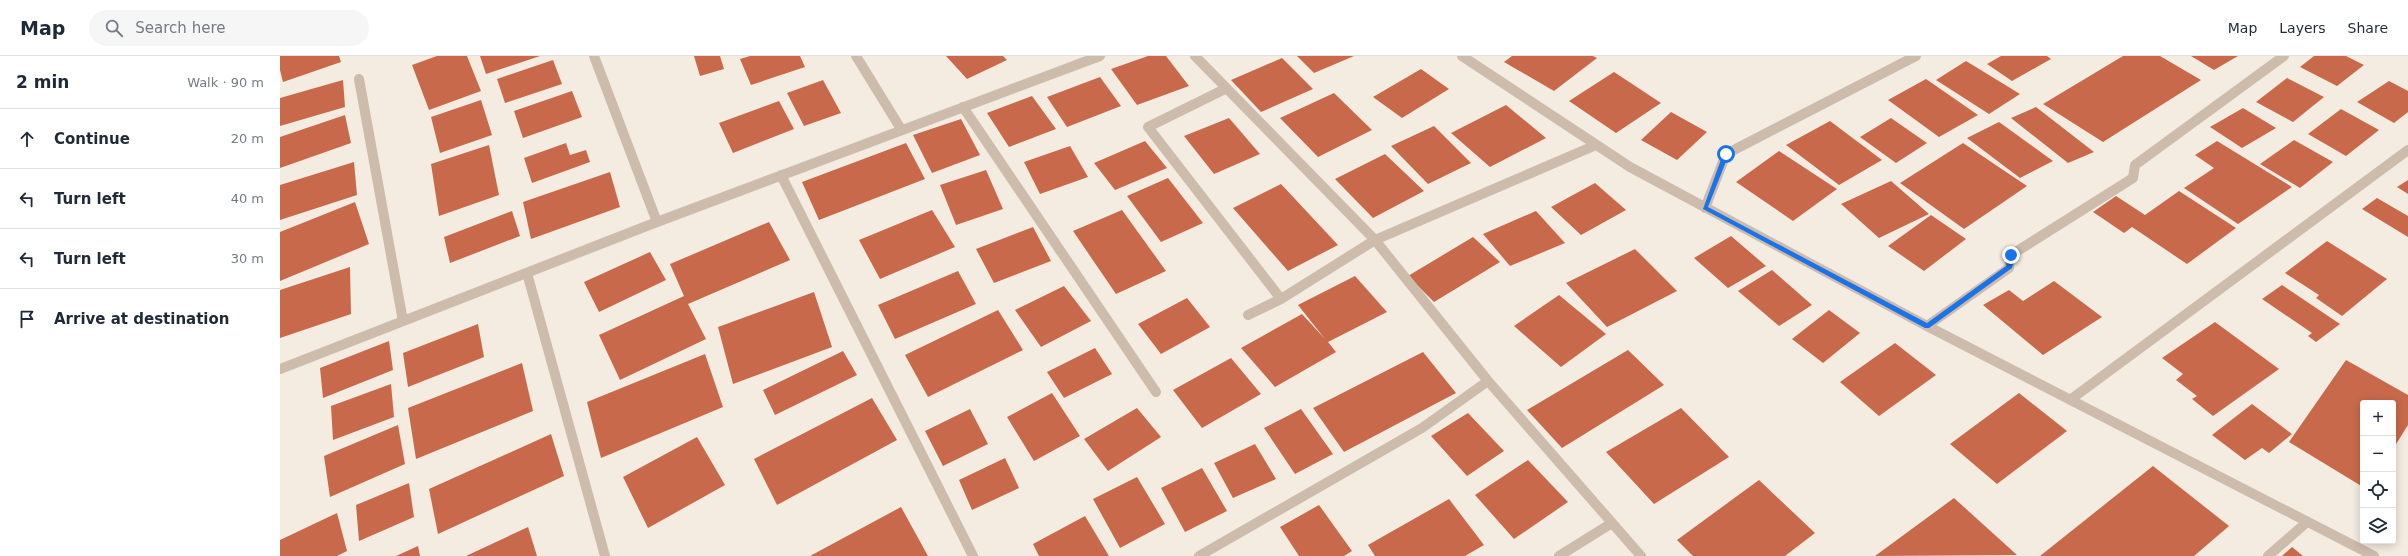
<!DOCTYPE html>
<meta charset="utf-8">
<style>
body{margin:0;font-family:"DejaVu Sans",sans-serif;background:#f6f6f7;color:#1f2937}
.controls{position:absolute;right:12px;bottom:12px;display:grid;overflow:hidden;border-radius:4px;box-shadow:0 2px 10px #0003}
.controls button{width:36px;height:36px;display:grid;place-items:center;padding:0;border:0;border-bottom:1px solid #e0e1e3;background:#fff;color:#1f2937;font:20px sans-serif}
.stop{position:absolute;width:12px;height:12px;margin:-9px;border:3px solid #1a73e8;border-radius:50%;background:#fff}
.stop.end{background:#1a73e8;border-color:#fff;box-shadow:0 1px 4px #0008}
.list{margin:0;padding:0;list-style:none}
h2{display:flex;justify-content:space-between;align-items:center;height:52px;margin:0;padding:0 16px;font-size:17px}
h2 small{font-size:13px;font-weight:400;color:#747a83}
.list li{display:grid;grid-template-columns:26px 1fr auto;gap:12px;align-items:center;box-sizing:border-box;height:60px;padding:0 16px;border-top:1px solid #e0e1e3}
.list b{display:block;font-size:15px;white-space:nowrap}
.list em{font-size:13px;font-style:normal;color:#747a83}
.icon{flex:none;width:22px;height:22px;fill:none;stroke:currentColor;stroke-width:2;stroke-linecap:round;stroke-linejoin:round}
.map{position:relative;flex:none;width:2128px;height:500px;overflow:hidden}
header{display:flex;align-items:center;gap:24px;box-sizing:border-box;height:56px;padding:0 20px;background:#fff;border-bottom:1px solid #e0e1e3}
header strong{font-size:19px}
nav{display:flex;gap:22px;margin-inline-start:auto;font-size:14px}
.search{width:280px;height:36px;background:#f6f6f7;display:flex;align-items:center;gap:10px;box-sizing:border-box;padding:0 14px;border-radius:22px;color:#747a83;font-size:15px}
main{display:flex}
aside{flex:1;background:#fff}
.map>svg:first-child{display:block}
</style>
<header>
<strong>Map</strong>
<div class="search"><svg class="icon" aria-label="search" viewBox="0 0 24 24"><circle cx="10" cy="10" r="6"/><path d="M15 15l6 6"/></svg>Search here</div>
<nav><a>Map</a><a>Layers</a><a>Share</a></nav>
</header>
<main>
<aside>
<h2>2 min<small>Walk · 90 m</small></h2>
<ul class="list">
<li><svg class="icon" aria-label="ahead" viewBox="0 0 24 24"><path d="M12 20V5M6 11l6-6 6 6"/></svg><div><b>Continue</b></div><em>20 m</em></li>
<li><svg class="icon" aria-label="left" viewBox="0 0 24 24"><path d="M17 20v-9H6M10 6l-5 5 5 5"/></svg><div><b>Turn left</b></div><em>40 m</em></li>
<li><svg class="icon" aria-label="left" viewBox="0 0 24 24"><path d="M17 20v-9H6M10 6l-5 5 5 5"/></svg><div><b>Turn left</b></div><em>30 m</em></li>
<li><svg class="icon" aria-label="arrive" viewBox="0 0 24 24"><path d="M6 21V4h12l-3 4 3 4H6"/></svg><div><b>Arrive at destination</b></div></li>
</ul>
</aside>
<div class="map">
<svg width="2128" height="500" viewBox="0 0 2128 500">
<rect width="100%" height="100%" fill="#f4ebe1"/>
<path fill="#c8694b" d="M0,0H59L61,6L3,26L0,14Z
M157,0H187L201,35L149,54L132,9Z
M200,0H260L206,18Z
M414,0H440L444,13L420,20Z
M470,0H520L525,11L471,29L460,3Z
M666,0H723L727,4L687,23Z
M868,0H886L909,30L857,49L831,13Z
M1017,0H1074L1034,17Z
M1232,0H1313L1317,2L1274,35L1224,6Z
M1721,0H1767L1771,3L1732,25L1707,8Z
M1843,0H1880L1921,24L1823,86L1763,48Z
M1911,0H1958L1934,14Z
M2034,0H2066L2084,9L2057,30L2020,11Z
M1002,2L1033,33L981,56L951,24Z
M273,4L282,28L225,47L217,23Z
M1686,5L1740,38L1709,58L1656,24Z
M1141,13L1169,33L1122,62L1093,41Z
M1334,16L1381,47L1336,77L1289,45Z
M820,21L841,50L787,71L767,41Z
M2007,22L2044,41L2013,66L1976,46Z
M1646,23L1698,59L1659,81L1608,44Z
M63,24L65,51L0,70V42Z
M543,24L561,57L524,70L507,37Z
M2109,25L2128,35V56L2114,67L2077,46Z
M292,35L302,61L243,82L234,55Z
M1054,37L1092,74L1038,101L1000,62Z
M752,40L776,73L729,91L707,57Z
M201,44L212,79L160,97L151,61Z
M499,45L514,73L453,97L439,67Z
M1226,49L1266,82L1210,111L1171,77Z
M1756,51L1814,96L1788,107L1731,62Z
M1963,52L1996,72L1962,92L1930,71Z
M2061,53L2099,74L2066,100L2028,78Z
M1391,56L1427,76L1397,104L1361,84Z
M65,59L71,87L0,112V81Z
M949,62L980,98L934,118L904,80Z
M1611,62L1647,87L1616,107L1580,81Z
M681,63L700,99L652,117L633,79Z
M1550,65L1602,104L1559,129L1506,89Z
M1719,66L1773,105L1740,122L1687,82Z
M1154,70L1191,107L1148,128L1111,90Z
M2014,84L2053,106L2020,132L1980,108Z
M865,85L887,112L835,134L814,107Z
M1937,85L2012,131L1958,168L1904,132L1934,112L1915,99Z
M286,87L290,99L306,94L310,106L252,127L244,102Z
M626,87L645,123L539,164L522,126Z
M1683,87L1747,130L1684,173L1620,127Z
M209,89L219,139L159,160L151,108Z
M790,90L808,121L760,138L744,106Z
M1499,95L1557,133L1513,165L1456,126Z
M1105,98L1144,135L1093,162L1055,123Z
M74,106L77,139L0,164V129Z
M706,114L723,153L676,169L660,129Z
M330,116L340,151L251,183L243,146Z
M888,122L923,167L881,186L847,140Z
M2128,124V138L2117,131Z
M1611,125L1649,158L1599,182L1561,148Z
M1315,127L1346,154L1301,179L1271,151Z
M1001,128L1058,189L1008,215L953,152Z
M1899,135L1956,172L1907,208L1852,171L1844,177L1813,156L1836,140L1865,159Z
M2097,142L2128,160V181L2082,153Z
M75,146L89,188L0,225V176Z
M652,154L675,191L600,223L579,184Z
M842,154L886,215L836,238L793,175Z
M232,155L240,180L170,207L164,181Z
M1256,155L1285,187L1230,210L1203,178Z
M1651,159L1686,183L1644,215L1608,190Z
M489,166L510,204L408,248L426,283L340,324L319,279L404,240L407,247L390,208Z
M753,171L771,205L714,227L696,193Z
M1451,180L1486,210L1448,232L1414,202Z
M1193,181L1220,206L1154,246L1128,220Z
M2047,185L2107,223L2062,260L2036,242L2039,239L2005,217Z
M1355,193L1397,235L1327,271L1286,227Z
M370,196L386,224L319,256L304,226Z
M70,211L71,258L0,282V234Z
M1492,214L1532,249L1499,270L1458,235Z
M678,215L696,248L615,283L598,249Z
M1075,220L1107,256L1048,286L1056,296L995,331L961,292L1022,258L1045,283L1018,249Z
M1774,225L1822,261L1763,299L1703,249L1729,234L1743,245Z
M2002,229L2060,268L2036,286L2028,280L2032,277L1982,243Z
M784,230L811,265L761,291L735,254Z
M534,236L552,291L453,328L438,271Z
M1279,239L1326,278L1281,311L1234,270Z
M907,242L930,271L881,298L858,268Z
M718,254L743,294L648,341L625,299Z
M1549,254L1580,277L1543,307L1512,283Z
M1935,266L1999,313L1933,360L1912,343L1917,340L1896,324L1903,318L1882,302Z
M198,268L204,301L128,331L123,297Z
M109,285L113,314L43,342L40,312Z
M1615,287L1656,319L1599,360L1560,326Z
M815,292L832,318L784,342L767,316Z
M1348,294L1384,329L1282,392L1247,354Z
M563,295L577,319L495,359L483,334Z
M1143,296L1176,337L1064,396L1033,352Z
M425,298L443,351L321,402L307,346Z
M951,302L981,338L922,372L893,334Z
M2066,304L2128,339V369L2113,393V347H2083V431L2009,386Z
M242,307L253,355L136,403L128,352Z
M111,328L114,361L53,384L51,350Z
M772,337L800,380L754,405L727,361Z
M1739,337L1787,375L1717,428L1670,388Z
M592,342L617,384L497,449L474,403Z
M1972,348L2012,378L1989,397L1982,392L1965,404L1932,379Z
M857,352L881,381L828,415L804,383Z
M1401,352L1449,401L1374,448L1326,396Z
M690,353L708,388L663,410L645,375Z
M1021,353L1053,398L1015,418L984,372Z
M1188,357L1224,395L1187,420L1151,380Z
M118,369L125,408L50,441L44,400Z
M271,378L284,420L158,478L149,433Z
M417,381L445,429L368,472L343,421Z
M975,388L996,423L953,442L934,407Z
M725,402L739,432L692,454L679,424Z
M1248,404L1288,446L1234,483L1195,439Z
M1873,410L1949,470L1914,500H1760Z
M922,412L947,455L905,476L881,432Z
M857,421L885,468L840,492L813,443Z
M1479,424L1535,477L1505,500H1413L1397,484Z
M129,427L134,461L79,485L76,449Z
M1674,442L1737,499L1595,500Z
M1169,443L1204,489L1185,500H1095L1088,489Z
M1039,449L1072,495L1064,500H1019L1000,471Z
M621,451L648,500H530Z
M57,457L67,495L57,500H0V484Z
M805,460L829,500H759L753,488Z
M248,471L257,500H186Z
M138,490L140,500H116Z
M2012,491L2023,500H2002Z"/>
<g fill="none" stroke-linecap="round" stroke-linejoin="round">
<path stroke="#cdbbac" stroke-width="10" d="M314,0L377,166
M576,0L621,73
M915,0L1095,184L1208,325L1361,500
M1182,0L1350,111L1647,270L2094,500
M79,23L123,265
M945,33L868,71L1001,243
M683,51L876,336
M501,119L693,500
M1425,152L1446,98L1636,0
M247,217L325,500
M968,259L1001,243L1095,184L1316,89
M1647,270L1729,212L1731,199L1853,122L1855,109L2004,0
M0,313L377,166L820,0
M1790,344L2128,94
M919,500L1142,372L1208,325
M1279,500L1332,467
M1988,500L2027,466"/>
</g>
<path fill="#1a73e8" d="M1446,96L1449,98L1428,151L1647,267L1726,210L1728,199L1731,197L1735,199L1732,212L1649,272H1645L1423,153L1443,98Z"/>
</svg>
<div class="controls">
<button>+</button>
<button>−</button>
<button><svg class="icon" aria-label="locate" viewBox="0 0 24 24"><circle cx="12" cy="12" r="6"/><path d="M12 2v4M12 18v4M2 12h4M18 12h4"/></svg></button>
<button><svg class="icon" aria-label="layers" viewBox="0 0 24 24"><path d="M12 4l9 5-9 5-9-5zM3 14l9 5 9-5"/></svg></button>
</div>
<div class="stop" style="left:1446px;top:98px"></div>
<div class="stop end" style="left:1731px;top:199px"></div>
</div>
</main>
